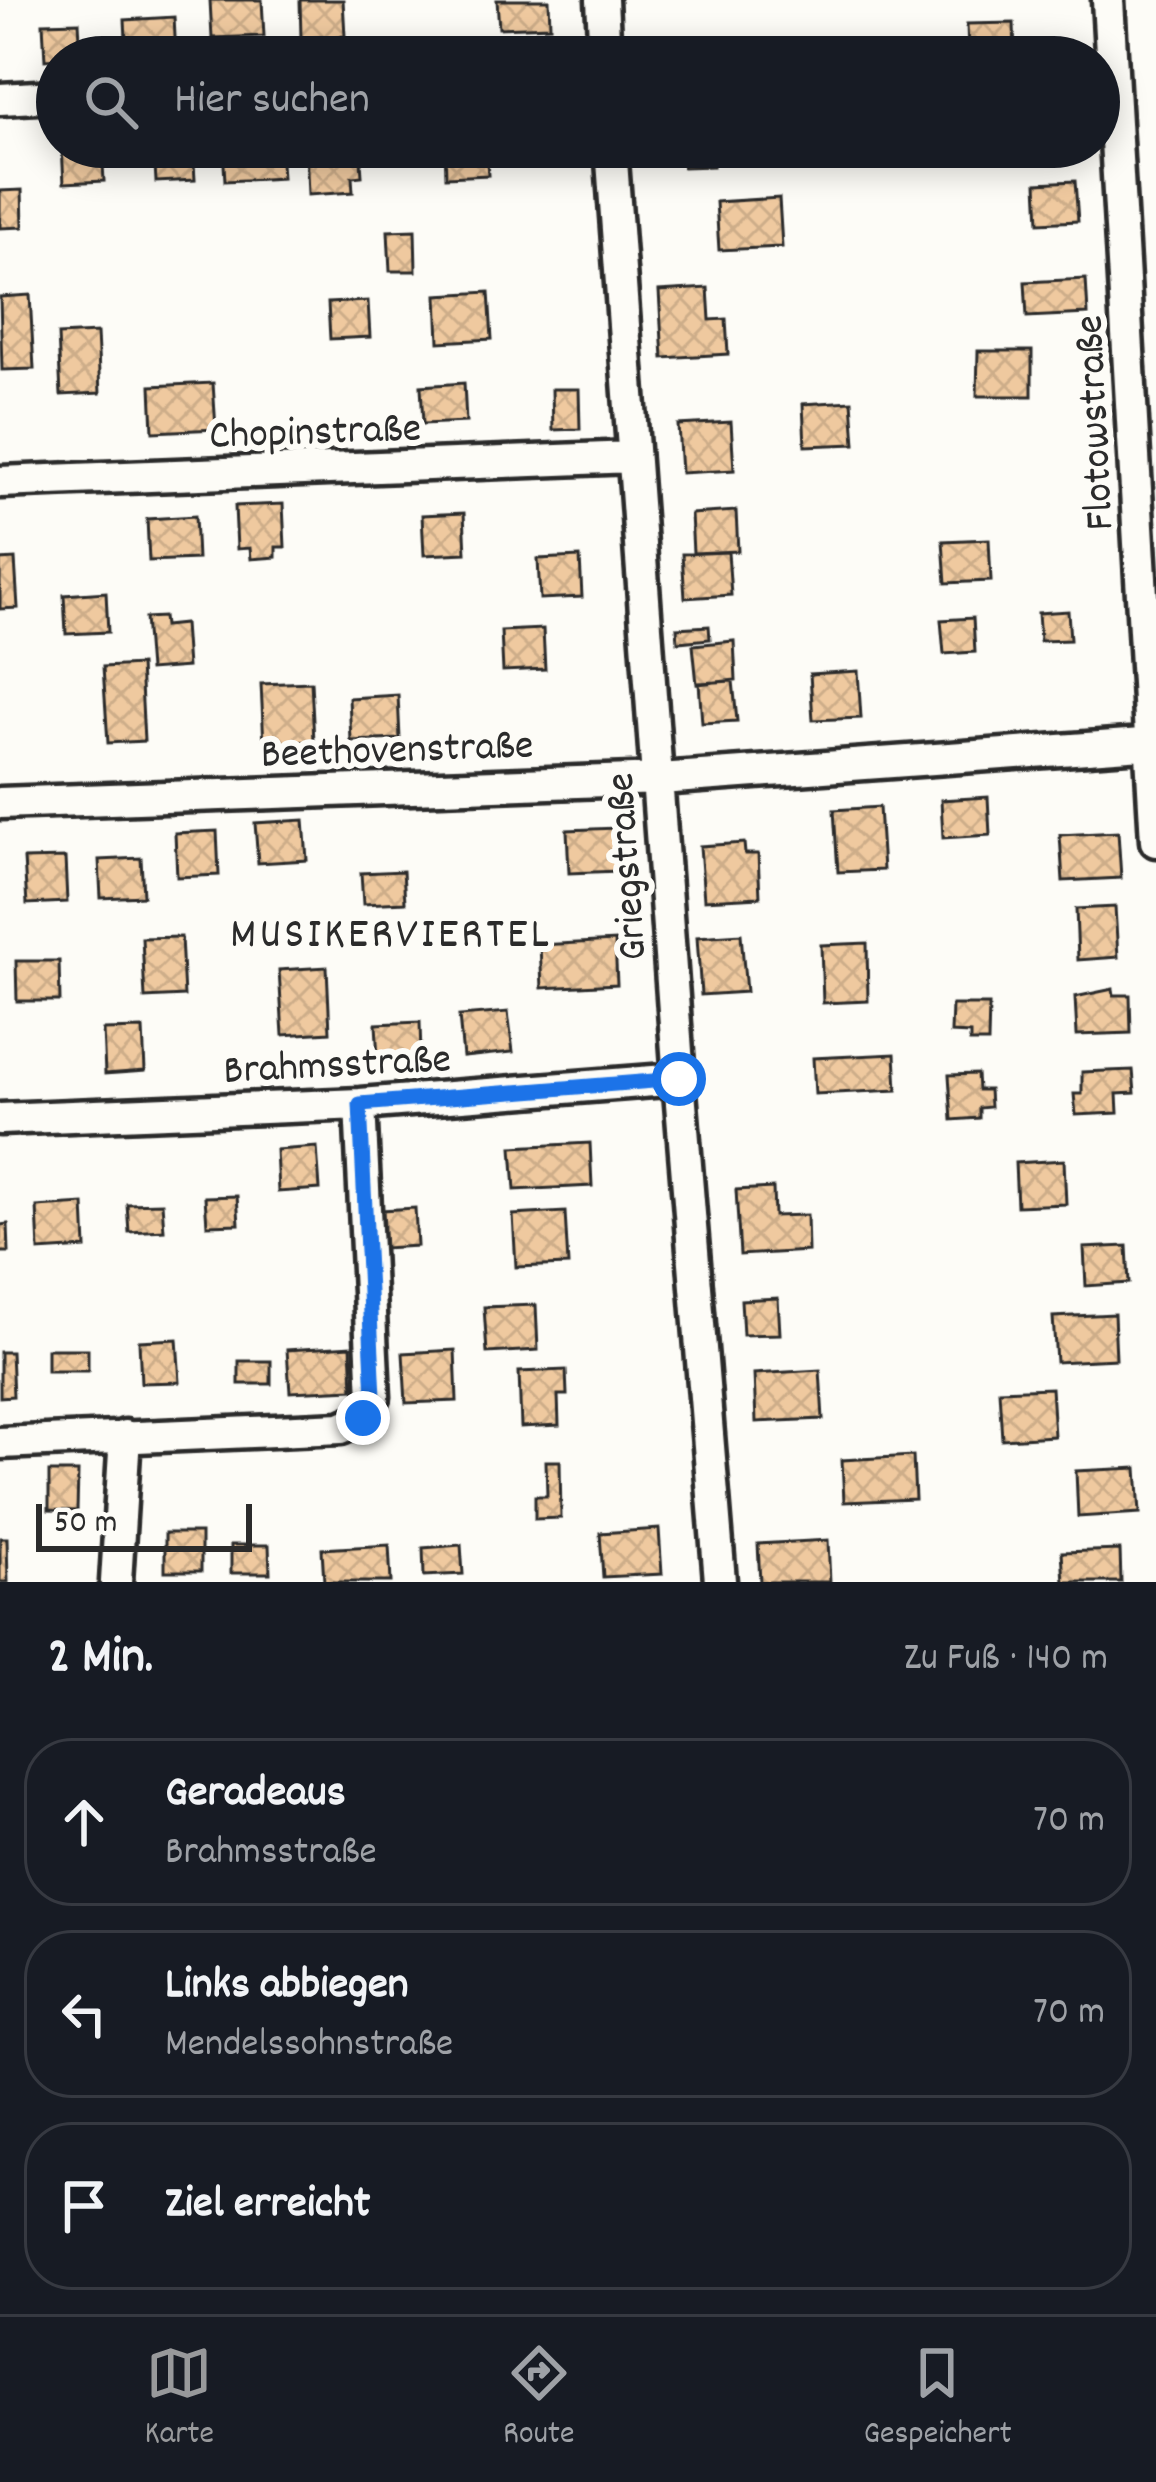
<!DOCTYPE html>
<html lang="de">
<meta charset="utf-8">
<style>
body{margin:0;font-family:Dekko,sans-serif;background:#242831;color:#f1f3f6}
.scale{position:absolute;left:36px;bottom:30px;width:216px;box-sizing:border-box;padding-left:12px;border:6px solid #2b2b2b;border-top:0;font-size:33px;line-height:42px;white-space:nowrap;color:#2b2b2b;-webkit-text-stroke:9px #fdfcf7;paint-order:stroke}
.stop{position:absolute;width:36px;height:36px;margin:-27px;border:9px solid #1a73e8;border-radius:50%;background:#fff}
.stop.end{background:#1a73e8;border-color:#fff;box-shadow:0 3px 12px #0008}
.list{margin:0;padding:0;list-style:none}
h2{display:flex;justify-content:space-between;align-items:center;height:156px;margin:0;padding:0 48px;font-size:51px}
h2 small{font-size:39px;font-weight:400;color:#9ea1a6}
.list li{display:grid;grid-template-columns:78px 1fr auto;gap:36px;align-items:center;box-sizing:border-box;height:168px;margin:0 24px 24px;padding:0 24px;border:3px solid #363941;border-radius:48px}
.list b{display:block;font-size:45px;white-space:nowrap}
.list p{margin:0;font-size:39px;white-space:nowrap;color:#9ea1a6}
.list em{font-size:39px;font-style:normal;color:#9ea1a6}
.icon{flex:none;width:66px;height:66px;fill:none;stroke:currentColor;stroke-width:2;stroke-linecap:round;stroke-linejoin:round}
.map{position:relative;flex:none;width:1156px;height:1582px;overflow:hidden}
.search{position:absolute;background:#171b24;box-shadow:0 6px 30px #0003;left:36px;right:36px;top:36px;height:132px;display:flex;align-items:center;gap:30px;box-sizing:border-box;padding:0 42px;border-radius:66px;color:#9ea1a6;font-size:45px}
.sheet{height:732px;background:#171b24}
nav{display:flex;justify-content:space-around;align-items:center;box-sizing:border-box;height:168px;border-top:3px solid #363941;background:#171b24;font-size:33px;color:#9ea1a6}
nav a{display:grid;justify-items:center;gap:6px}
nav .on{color:#98999b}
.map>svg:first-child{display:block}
</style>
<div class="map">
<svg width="1156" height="1582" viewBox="0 0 1156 1582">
<defs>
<pattern id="building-cross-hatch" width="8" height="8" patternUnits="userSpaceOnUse" patternTransform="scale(3)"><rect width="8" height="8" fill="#efc99f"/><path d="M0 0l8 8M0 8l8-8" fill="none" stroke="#cdad89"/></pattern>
</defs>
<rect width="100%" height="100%" fill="#fdfcf7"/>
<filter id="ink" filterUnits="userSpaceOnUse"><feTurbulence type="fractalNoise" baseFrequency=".00833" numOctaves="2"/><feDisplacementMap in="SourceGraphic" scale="24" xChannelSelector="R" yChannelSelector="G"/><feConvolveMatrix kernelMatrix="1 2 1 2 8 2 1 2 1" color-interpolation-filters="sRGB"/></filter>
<g filter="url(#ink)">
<path fill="url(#building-cross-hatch)" stroke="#2b2b2b" stroke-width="3" d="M210,0H262L264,36L212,38Z
M300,0H343L345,36L301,38Z
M497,0H549L550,26L499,28Z
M174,17L176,57H127L125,20Z
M79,22L81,57L45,60L43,23Z
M1014,23L1015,57L968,53L967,24Z
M720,38L721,57H668V41Z
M62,147H102L104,181L64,183Z
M154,147H193L195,180L156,182Z
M223,147H280L282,178L225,181Z
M306,147H360L362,176L352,177L353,192L308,195Z
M445,147H486L488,175L446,177Z
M682,147H712L713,166L683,167Z
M1075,181L1078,221L1039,223L1037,183Z
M22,190L23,227L0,228V191Z
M779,198L782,247L719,250L716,202Z
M415,230L416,271H390L388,231Z
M1086,279L1088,314L1027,317L1025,282Z
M708,288L710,320L726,319L728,354L663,358L659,291Z
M489,292L492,339L439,342L437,295Z
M30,295L34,369L2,370L0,297Z
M368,301L370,337L330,339L328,303Z
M97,333L100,393L61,395L58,335Z
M978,351H1032V396H977Z
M213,383L216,429L153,432L151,386Z
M464,383L466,422L423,424L421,386Z
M552,389H579L580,429L553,430Z
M852,401L855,444L805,446L803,404Z
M731,422L734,470L681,473L678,425Z
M283,504L285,547H276V557L251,559L250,548L237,549L235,506Z
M736,511L738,551L693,553L691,514Z
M464,513L466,553L424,555L422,515Z
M195,516L197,559L149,561L147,519Z
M989,539L991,581L946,583L943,541Z
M728,552L731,595L685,598L682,554Z
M580,557L582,597L540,599L538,559Z
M15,559L18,608L0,609V560Z
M106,592L108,632L66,634L64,595Z
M1068,611L1070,640L1040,641L1038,613Z
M163,617L164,626L184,624L187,667L149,670L145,618Z
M973,618L975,652L944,654L941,620Z
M709,626L710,639L678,642L677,628Z
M543,629L545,669L503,671L501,631Z
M734,641L736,680L697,684L693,645Z
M140,665L144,741L108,743L103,667Z
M858,671L861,718L813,720L810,674Z
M733,681L737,721L702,723L699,683Z
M311,682L314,741L264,744L261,684Z
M398,695L400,739L351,741L349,698Z
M988,797L990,835L943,838L941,800Z
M879,807L883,870L838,872L834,810Z
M304,820L307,860L258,863L255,823Z
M617,828L619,871L569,873L567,830Z
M217,831L219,875L177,877L175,833Z
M1118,832L1121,878L1063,881L1060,835Z
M744,843L745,854H758L760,897L704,900L700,846Z
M65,858L67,902L27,904L24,859Z
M141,858L143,896L101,898L99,860Z
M403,871L405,902L363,904L361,873Z
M1115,907L1118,957L1078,960L1076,909Z
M741,934L746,992L701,995L697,937Z
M181,937L184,996L145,998L142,938Z
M615,941L617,984L542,988L540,945Z
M867,943L868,1001L823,1003L821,945Z
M16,961H59L60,1001H17Z
M327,967L330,1032L283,1035L279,970Z
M1113,989L1114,995H1130L1131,1033L1077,1035L1075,997Z
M952,1005H989L988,1042H970V1034L951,1033Z
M508,1012L513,1052L463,1057L459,1016Z
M420,1022L421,1057L378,1059L376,1024Z
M143,1029L145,1071L105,1074L103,1030Z
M895,1054L897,1090L815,1094L813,1058Z
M1133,1070L1135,1093L1117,1094L1118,1113L1076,1115L1074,1094H1082V1072Z
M977,1074L978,1090H989L990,1107L979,1108V1118L952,1120L949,1075Z
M590,1143L592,1186L515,1190L512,1147Z
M317,1147L320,1189L278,1192L276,1150Z
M1064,1160L1066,1204L1017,1206L1015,1163Z
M773,1188L774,1216L807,1215L808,1251L740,1255L736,1190Z
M237,1196L239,1224L207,1225L205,1197Z
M162,1203L164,1230L129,1232L127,1204Z
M84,1204L86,1248L39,1251L37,1207Z
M415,1208L417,1246L383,1248L381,1210Z
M565,1212L568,1265L516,1267L513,1215Z
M8,1224L9,1252H0V1225Z
M1127,1246L1129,1283L1086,1286L1084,1248Z
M778,1298L780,1334L743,1335L741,1300Z
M536,1305L538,1350L487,1353L484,1307Z
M1114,1314L1116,1359L1056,1362L1053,1317Z
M177,1339L180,1382L141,1383L139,1341Z
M351,1346L353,1389L290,1392L287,1350Z
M47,1349H88V1371H47Z
M455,1350L457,1401L406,1403L403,1353Z
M0,1352H11L13,1396L0,1397Z
M239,1361H271V1384H239Z
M566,1370L567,1395H558L559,1425L521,1427L519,1372Z
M820,1370L823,1419L756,1422L754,1374Z
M1051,1388L1054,1436L1002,1439L999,1390Z
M913,1456L915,1499L844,1502L842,1460Z
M546,1461H560L561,1518L535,1519V1496H547Z
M1137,1468L1140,1513L1078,1517L1076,1471Z
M49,1472H78L77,1511L49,1510Z
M659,1529L662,1574L603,1577L600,1533Z
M165,1533H201V1571H165Z
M0,1538H7L8,1582H0Z
M828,1540L830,1582H760L758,1544Z
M231,1545H269L270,1573H231Z
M389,1545L391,1582H324L322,1549Z
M461,1545L463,1574L424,1576L423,1548Z
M1120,1550L1121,1582H1064L1062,1552Z"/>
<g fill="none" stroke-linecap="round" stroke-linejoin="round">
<g stroke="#2b2b2b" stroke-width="39">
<path id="minor" d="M602,0L605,57
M1108,0L1156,841
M0,99L57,96
M611,147L679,1079L720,1581
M0,482L632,457
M0,803L660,779L1156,743
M0,1119L360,1104L679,1079
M0,1443L341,1428L363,1418L374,1397L360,1104
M116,1582L125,1436"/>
</g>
<use href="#minor" stroke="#fdfcf7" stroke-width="30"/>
</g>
</g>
<g fill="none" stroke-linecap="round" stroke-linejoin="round" filter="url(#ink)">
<path stroke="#1a73e8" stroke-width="15" d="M363,1418L374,1397L360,1104L679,1079"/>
</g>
<g text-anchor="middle" stroke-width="12" stroke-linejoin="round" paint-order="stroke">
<g font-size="42" fill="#2b2b2b" stroke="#fdfcf7">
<text transform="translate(1091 423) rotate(-93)" y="15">Flotowstraße</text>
<text transform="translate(315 428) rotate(-2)" y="15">Chopinstraße</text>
<text transform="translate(397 746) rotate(-2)" y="15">Beethovenstraße</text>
<text transform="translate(623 867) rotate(-94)" y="15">Griegstraße</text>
<text transform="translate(337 1061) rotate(-3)" y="15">Brahmsstraße</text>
</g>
<g font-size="45" letter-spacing="3" fill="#2b2b2b" stroke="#fdfcf7">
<text x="391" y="946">MUSIKERVIERTEL</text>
</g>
</g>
</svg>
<div class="scale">50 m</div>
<div class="stop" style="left:679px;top:1079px"></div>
<div class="stop end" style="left:363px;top:1418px"></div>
<div class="search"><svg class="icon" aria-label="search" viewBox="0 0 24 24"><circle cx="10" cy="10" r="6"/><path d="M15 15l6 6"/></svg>Hier suchen</div>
</div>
<section class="sheet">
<h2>2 Min.<small>Zu Fuß · 140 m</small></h2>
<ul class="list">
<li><svg class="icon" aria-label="ahead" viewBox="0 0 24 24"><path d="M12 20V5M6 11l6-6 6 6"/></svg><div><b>Geradeaus</b><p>Brahmsstraße</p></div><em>70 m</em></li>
<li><svg class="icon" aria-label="left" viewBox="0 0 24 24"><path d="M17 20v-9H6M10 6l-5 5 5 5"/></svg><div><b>Links abbiegen</b><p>Mendelssohnstraße</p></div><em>70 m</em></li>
<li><svg class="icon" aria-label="arrive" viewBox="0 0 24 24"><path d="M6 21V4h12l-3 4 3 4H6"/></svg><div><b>Ziel erreicht</b></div></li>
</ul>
</section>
<nav>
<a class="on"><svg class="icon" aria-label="map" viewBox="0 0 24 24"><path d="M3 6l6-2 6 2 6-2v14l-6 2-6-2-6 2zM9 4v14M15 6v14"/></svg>Karte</a>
<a><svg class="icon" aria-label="directions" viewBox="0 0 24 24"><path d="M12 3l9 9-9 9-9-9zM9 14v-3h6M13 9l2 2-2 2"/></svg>Route</a>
<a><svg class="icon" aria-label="saved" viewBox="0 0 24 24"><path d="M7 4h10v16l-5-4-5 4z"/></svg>Gespeichert</a>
</nav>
